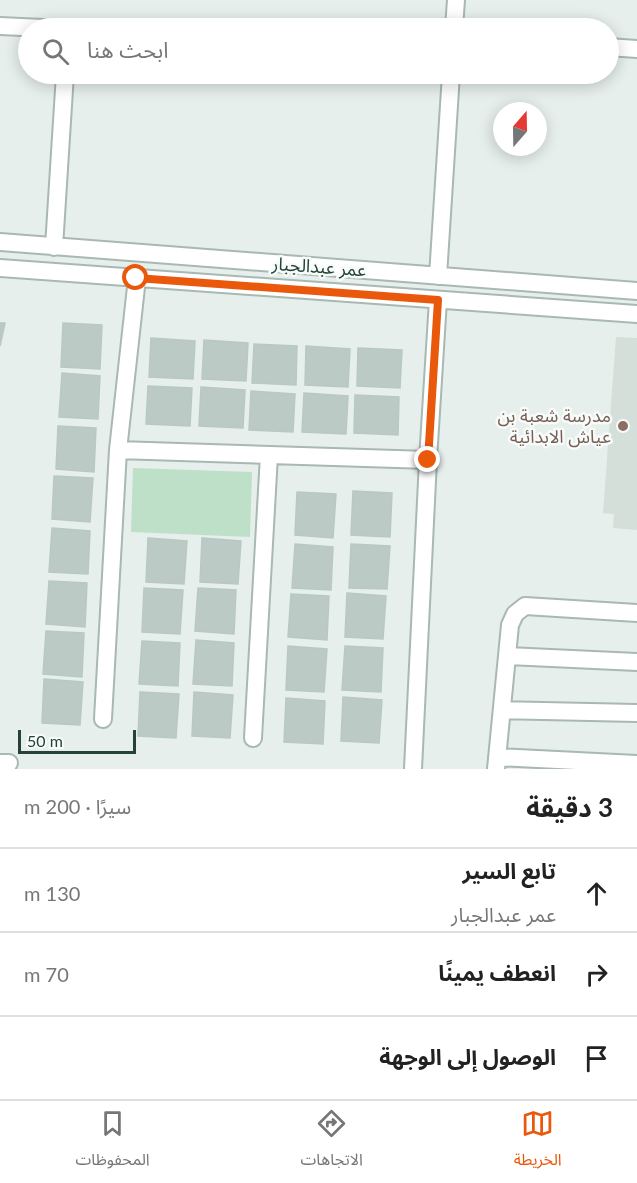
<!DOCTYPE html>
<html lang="ar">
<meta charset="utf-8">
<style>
body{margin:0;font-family:Lato,"Noto Sans Arabic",sans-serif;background:#f2f2f2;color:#222;direction:rtl}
.compass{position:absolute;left:493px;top:102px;width:54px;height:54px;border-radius:50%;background:#fff;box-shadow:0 3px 15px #0003;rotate:20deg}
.scale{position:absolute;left:18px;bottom:15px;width:118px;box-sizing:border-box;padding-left:6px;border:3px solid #24423a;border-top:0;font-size:16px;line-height:21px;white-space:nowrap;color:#24423a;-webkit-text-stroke:4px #f7fbf9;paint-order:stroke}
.stop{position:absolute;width:18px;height:18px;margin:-14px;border:4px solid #ea580c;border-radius:50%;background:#fff}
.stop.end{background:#ea580c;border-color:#fff;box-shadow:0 2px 6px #0008}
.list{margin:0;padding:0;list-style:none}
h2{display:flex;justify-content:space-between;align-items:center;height:78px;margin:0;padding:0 24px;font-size:26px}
h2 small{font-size:20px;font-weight:400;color:#767676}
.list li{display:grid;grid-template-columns:39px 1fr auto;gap:18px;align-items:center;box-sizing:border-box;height:84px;padding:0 24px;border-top:2px solid #e0e0e0}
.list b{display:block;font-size:22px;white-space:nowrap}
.list p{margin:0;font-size:20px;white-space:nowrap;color:#767676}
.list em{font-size:20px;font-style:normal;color:#767676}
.icon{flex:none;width:33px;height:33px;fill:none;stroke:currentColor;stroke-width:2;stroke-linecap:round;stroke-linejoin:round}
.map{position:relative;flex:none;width:637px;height:769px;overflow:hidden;direction:ltr}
.search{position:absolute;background:#fff;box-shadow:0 3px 15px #0003;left:18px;right:18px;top:18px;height:66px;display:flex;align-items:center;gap:15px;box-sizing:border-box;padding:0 21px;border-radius:33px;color:#767676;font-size:22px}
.sheet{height:330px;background:#fff}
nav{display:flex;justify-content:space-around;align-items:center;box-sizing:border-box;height:84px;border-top:2px solid #e0e0e0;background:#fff;font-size:16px;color:#767676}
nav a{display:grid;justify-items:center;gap:3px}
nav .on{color:#ea580c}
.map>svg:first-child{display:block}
</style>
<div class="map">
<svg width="637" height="769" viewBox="0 0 637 769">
<rect width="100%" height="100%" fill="#e6efeb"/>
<path fill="#d4dfda" d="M616,337L637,338V530L613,528L614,514L603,513Z"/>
<path fill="#bfe0c8" d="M133,468L252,472L250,537L131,532Z"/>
<path fill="#bbcac4" stroke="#b8c9c2" stroke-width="1.5" d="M0,323H5L0,346Z
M63,323L102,325L100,369L61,367Z
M151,338L195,341L193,379L149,377Z
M204,340L248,343L246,381L202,379Z
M254,344L297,346L296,385L252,383Z
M306,346L350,349L348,387L305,385Z
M358,348L402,350L400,388L357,386Z
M62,373L100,376L98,419L59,417Z
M148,386L192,388L190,426L146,424Z
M201,387L245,390L243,428L199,426Z
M251,391L295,394L293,432L249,430Z
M304,393L348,396L346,434L302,432Z
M355,395L399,397L398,435L354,433Z
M58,426L96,428L94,472L56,469Z
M54,476L93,478L90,522L52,519Z
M353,491L392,493L390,537L351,535Z
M297,492L336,494L333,538L295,535Z
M52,528L90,531L88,574L49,572Z
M148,538L187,541L184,584L146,582Z
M202,538L241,541L238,584L200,582Z
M295,544L333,547L331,590L292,588Z
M351,544L390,546L387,589L349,588Z
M49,581L87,583L85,627L46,624Z
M144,588L183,590L180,634L142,632Z
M198,588L236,590L234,634L195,631Z
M347,593L386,596L383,639L345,637Z
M291,594L329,596L327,640L288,637Z
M46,631L84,633L82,677L43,674Z
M196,640L234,643L232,686L193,684Z
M142,641L180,643L178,686L139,684Z
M288,646L327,649L324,692L286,690Z
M345,646L383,648L381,692L342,690Z
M44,679L83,682L80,725L42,723Z
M140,692L179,694L176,738L138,736Z
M194,692L233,695L230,738L192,736Z
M343,697L382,700L379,743L341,741Z
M286,698L325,701L323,744L284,742Z"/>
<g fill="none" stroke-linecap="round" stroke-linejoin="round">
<g stroke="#a8b8b2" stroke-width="20">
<path id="minor" d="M0,26L43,28
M454,28L456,0
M608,47L637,49
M0,242L637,291
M54,247L65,74
M0,268L637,314
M438,276L451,74
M118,450L428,460
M507,656L637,662
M502,710L637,713
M103,719L118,450L137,278
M253,738L269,455
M497,757L637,764
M0,763H9
M413,769L428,460L438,300
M496,769L510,625L515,614L525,606L637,613"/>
</g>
<use href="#minor" stroke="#fff" stroke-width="16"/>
</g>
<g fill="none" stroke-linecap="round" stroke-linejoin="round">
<path stroke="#ea580c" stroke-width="8" d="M136,278L438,300L428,460"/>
</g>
<circle fill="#8d6e63" stroke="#f7fbf9" stroke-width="2" cx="623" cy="426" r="6"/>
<g text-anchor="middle" stroke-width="5" stroke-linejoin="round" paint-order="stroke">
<g font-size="18" fill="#24423a" stroke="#f7fbf9">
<text transform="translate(319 267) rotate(4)" y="6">عمر عبدالجبار</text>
</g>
<g font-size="18" fill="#785e54" stroke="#f7fbf9" text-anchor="end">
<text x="611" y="422">مدرسة شعبة بن<tspan x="611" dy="21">عياش الابدائية</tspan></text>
</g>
</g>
</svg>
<svg class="compass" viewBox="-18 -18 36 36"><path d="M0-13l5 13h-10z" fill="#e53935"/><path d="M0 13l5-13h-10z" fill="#767676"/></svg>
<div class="scale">50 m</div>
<div class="stop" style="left:136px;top:278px"></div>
<div class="stop end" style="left:428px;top:460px"></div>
<div class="search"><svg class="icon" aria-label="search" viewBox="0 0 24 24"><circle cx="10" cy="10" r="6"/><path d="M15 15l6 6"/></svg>ابحث هنا</div>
</div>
<section class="sheet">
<h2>3 دقيقة<small>سيرًا · 200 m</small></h2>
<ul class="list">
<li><svg class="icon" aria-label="ahead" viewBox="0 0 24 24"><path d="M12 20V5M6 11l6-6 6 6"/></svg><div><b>تابع السير</b><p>عمر عبدالجبار</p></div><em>130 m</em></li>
<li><svg class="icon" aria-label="right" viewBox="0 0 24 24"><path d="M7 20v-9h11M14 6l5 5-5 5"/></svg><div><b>انعطف يمينًا</b></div><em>70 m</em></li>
<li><svg class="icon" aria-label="arrive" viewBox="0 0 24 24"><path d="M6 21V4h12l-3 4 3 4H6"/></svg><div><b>الوصول إلى الوجهة</b></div></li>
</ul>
</section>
<nav>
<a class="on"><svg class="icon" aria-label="map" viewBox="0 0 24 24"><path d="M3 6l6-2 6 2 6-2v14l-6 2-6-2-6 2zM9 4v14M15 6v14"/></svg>الخريطة</a>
<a><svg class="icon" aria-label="directions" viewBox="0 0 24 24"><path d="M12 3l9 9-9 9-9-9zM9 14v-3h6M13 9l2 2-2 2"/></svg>الاتجاهات</a>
<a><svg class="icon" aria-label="saved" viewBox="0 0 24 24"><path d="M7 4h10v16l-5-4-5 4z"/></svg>المحفوظات</a>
</nav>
